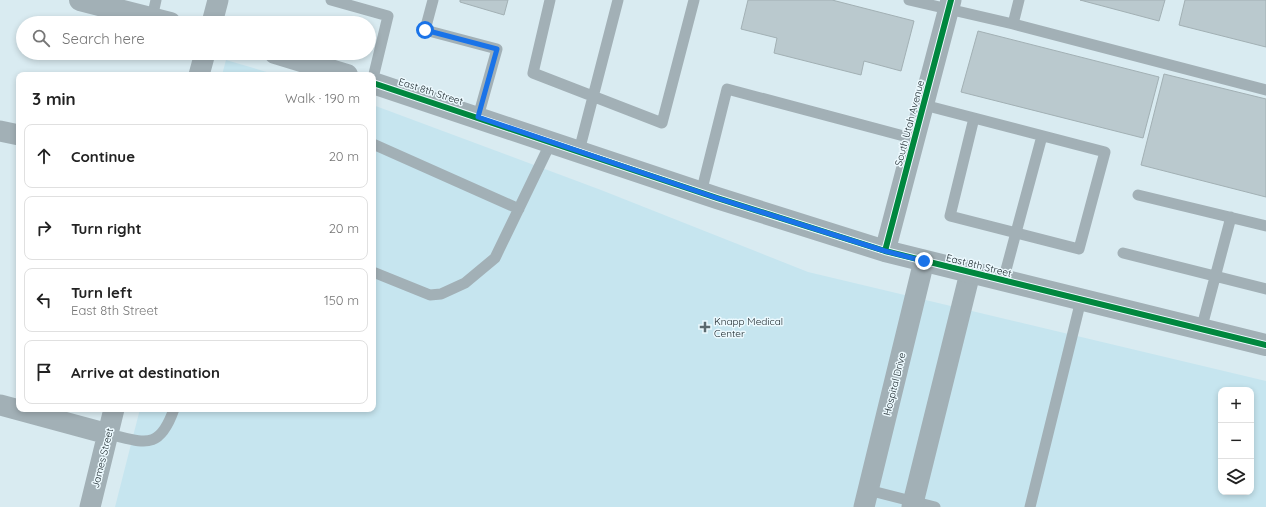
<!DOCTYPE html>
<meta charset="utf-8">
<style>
body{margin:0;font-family:Quicksand,sans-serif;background:#f6f6f6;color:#222}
.controls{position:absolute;right:12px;bottom:12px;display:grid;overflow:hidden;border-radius:8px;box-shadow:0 2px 6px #0003}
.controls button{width:36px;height:36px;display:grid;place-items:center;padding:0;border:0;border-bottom:1px solid #e0e0e0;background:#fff;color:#222;font:20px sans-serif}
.stop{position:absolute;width:12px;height:12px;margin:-9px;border:3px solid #1a73e8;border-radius:50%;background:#fff}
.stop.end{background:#1a73e8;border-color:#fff;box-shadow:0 1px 4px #0008}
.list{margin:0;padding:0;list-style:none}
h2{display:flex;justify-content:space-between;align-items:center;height:52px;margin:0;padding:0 16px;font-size:17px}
h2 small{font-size:13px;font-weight:400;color:#767676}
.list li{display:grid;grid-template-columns:26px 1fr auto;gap:12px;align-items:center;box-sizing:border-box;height:64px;margin:0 8px 8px;padding:0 8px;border:1px solid #e0e0e0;border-radius:8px}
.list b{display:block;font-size:15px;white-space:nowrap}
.list p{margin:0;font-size:13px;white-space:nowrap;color:#767676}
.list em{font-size:13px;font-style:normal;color:#767676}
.icon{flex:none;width:22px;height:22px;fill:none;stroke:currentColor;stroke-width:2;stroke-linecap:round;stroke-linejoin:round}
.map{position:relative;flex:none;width:1266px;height:507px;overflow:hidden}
.search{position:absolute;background:#fff;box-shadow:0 2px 6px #0003;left:16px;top:16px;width:360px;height:44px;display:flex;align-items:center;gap:10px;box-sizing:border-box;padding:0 14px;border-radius:22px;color:#767676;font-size:15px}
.panel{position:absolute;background:#fff;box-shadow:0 2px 6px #0003;left:16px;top:72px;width:360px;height:340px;border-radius:8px}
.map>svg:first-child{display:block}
</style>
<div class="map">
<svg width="1266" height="507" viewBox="0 0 1266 507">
<rect width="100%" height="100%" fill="#d9ebf1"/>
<path fill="#c6e5ef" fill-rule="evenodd" d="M226,60L277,75H222Z
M373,105L601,190L808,272L1266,381V507H115L140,409H373ZM1221,390H1251V492H1221Z"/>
<path fill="#bac9ce" stroke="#a2b0b4" d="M460,0H508L504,15L460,2Z
M748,0H832L914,21L901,71L864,61L861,75L774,53L777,38L741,29Z
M1080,0H1165L1159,21Z
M1185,0H1266V47L1179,25Z
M978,31L1159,77L1143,138L961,92Z
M1164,74L1266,99V197L1141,165Z"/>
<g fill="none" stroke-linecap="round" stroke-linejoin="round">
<path stroke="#a2b0b6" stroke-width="11" d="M331,0L388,16L373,78
M433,0L425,30L497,49L478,117
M550,0L533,73L662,123L694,0
M909,0L1013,24L1266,90
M152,18L156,0
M1013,24L1019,0
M924,105L1105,152L1079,249L950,216L974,118
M373,144L519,209
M579,151L618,0
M701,193L727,89L915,139
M1138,195L1266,226
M1123,253L1266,289
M373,272L430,295L441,294L465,283L495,258L551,142
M1003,281L1042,136
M1201,330L1231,217
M108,434C144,442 159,452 174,409
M868,490L935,507
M1030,507L1081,300"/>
<path stroke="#a2b0b6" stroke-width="21" d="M212,23L218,0
M199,75L205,53
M0,131L19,135
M885,251L951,0
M0,405L108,434
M90,507L114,409
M864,507L924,261
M912,507L970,273"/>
<path stroke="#a2b0b6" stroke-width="22" d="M80,0L170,23
M275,53L347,75
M373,83L717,198L885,251L1266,345"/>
<g stroke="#ecf9fe" stroke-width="8">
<path id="cycleway" d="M373,83L717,198L885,251L1266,345
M885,251L951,0"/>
</g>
<use href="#cycleway" stroke="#00873e" stroke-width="6"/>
</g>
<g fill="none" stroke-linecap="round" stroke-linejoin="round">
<path stroke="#1a73e8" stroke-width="5" d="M425,30L497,49L478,117L717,198L885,251L924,261"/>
</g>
<path fill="#5b696e" stroke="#ecf9fe" stroke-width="1.5" d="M703 321h4v4h4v4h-4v4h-4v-4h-4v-4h4z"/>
<g text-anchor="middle" stroke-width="3" stroke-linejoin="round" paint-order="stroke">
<g font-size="10" fill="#172327" stroke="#ecf9fe">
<text transform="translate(431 91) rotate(18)" y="4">East 8th Street</text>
<text transform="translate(909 123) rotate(-75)" y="4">South Utah Avenue</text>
<text transform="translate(979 265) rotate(14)" y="4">East 8th Street</text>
<text transform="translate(894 384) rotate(-76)" y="4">Hospital Drive</text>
<text transform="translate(102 458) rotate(-76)" y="4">James Street</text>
</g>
<g font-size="10" fill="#172327" stroke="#ecf9fe" text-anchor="start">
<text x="714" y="325">Knapp Medical<tspan x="714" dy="12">Center</tspan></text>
</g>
</g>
</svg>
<div class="controls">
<button>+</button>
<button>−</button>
<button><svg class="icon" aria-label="layers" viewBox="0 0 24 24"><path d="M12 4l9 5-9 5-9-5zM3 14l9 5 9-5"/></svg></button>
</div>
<div class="stop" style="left:425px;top:30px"></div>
<div class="stop end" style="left:924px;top:261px"></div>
<div class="search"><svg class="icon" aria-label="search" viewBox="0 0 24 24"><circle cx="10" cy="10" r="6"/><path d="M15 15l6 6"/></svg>Search here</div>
<section class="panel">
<h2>3 min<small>Walk · 190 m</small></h2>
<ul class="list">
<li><svg class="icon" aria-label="ahead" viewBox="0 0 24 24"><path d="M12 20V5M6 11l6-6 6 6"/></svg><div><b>Continue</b></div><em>20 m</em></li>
<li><svg class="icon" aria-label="right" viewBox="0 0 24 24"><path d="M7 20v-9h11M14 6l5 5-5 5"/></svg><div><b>Turn right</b></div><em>20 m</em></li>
<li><svg class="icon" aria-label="left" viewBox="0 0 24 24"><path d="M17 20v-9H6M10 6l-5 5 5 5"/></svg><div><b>Turn left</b><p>East 8th Street</p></div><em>150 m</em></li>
<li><svg class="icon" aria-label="arrive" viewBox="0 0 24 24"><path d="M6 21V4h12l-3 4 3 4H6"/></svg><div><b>Arrive at destination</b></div></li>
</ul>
</section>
</div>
